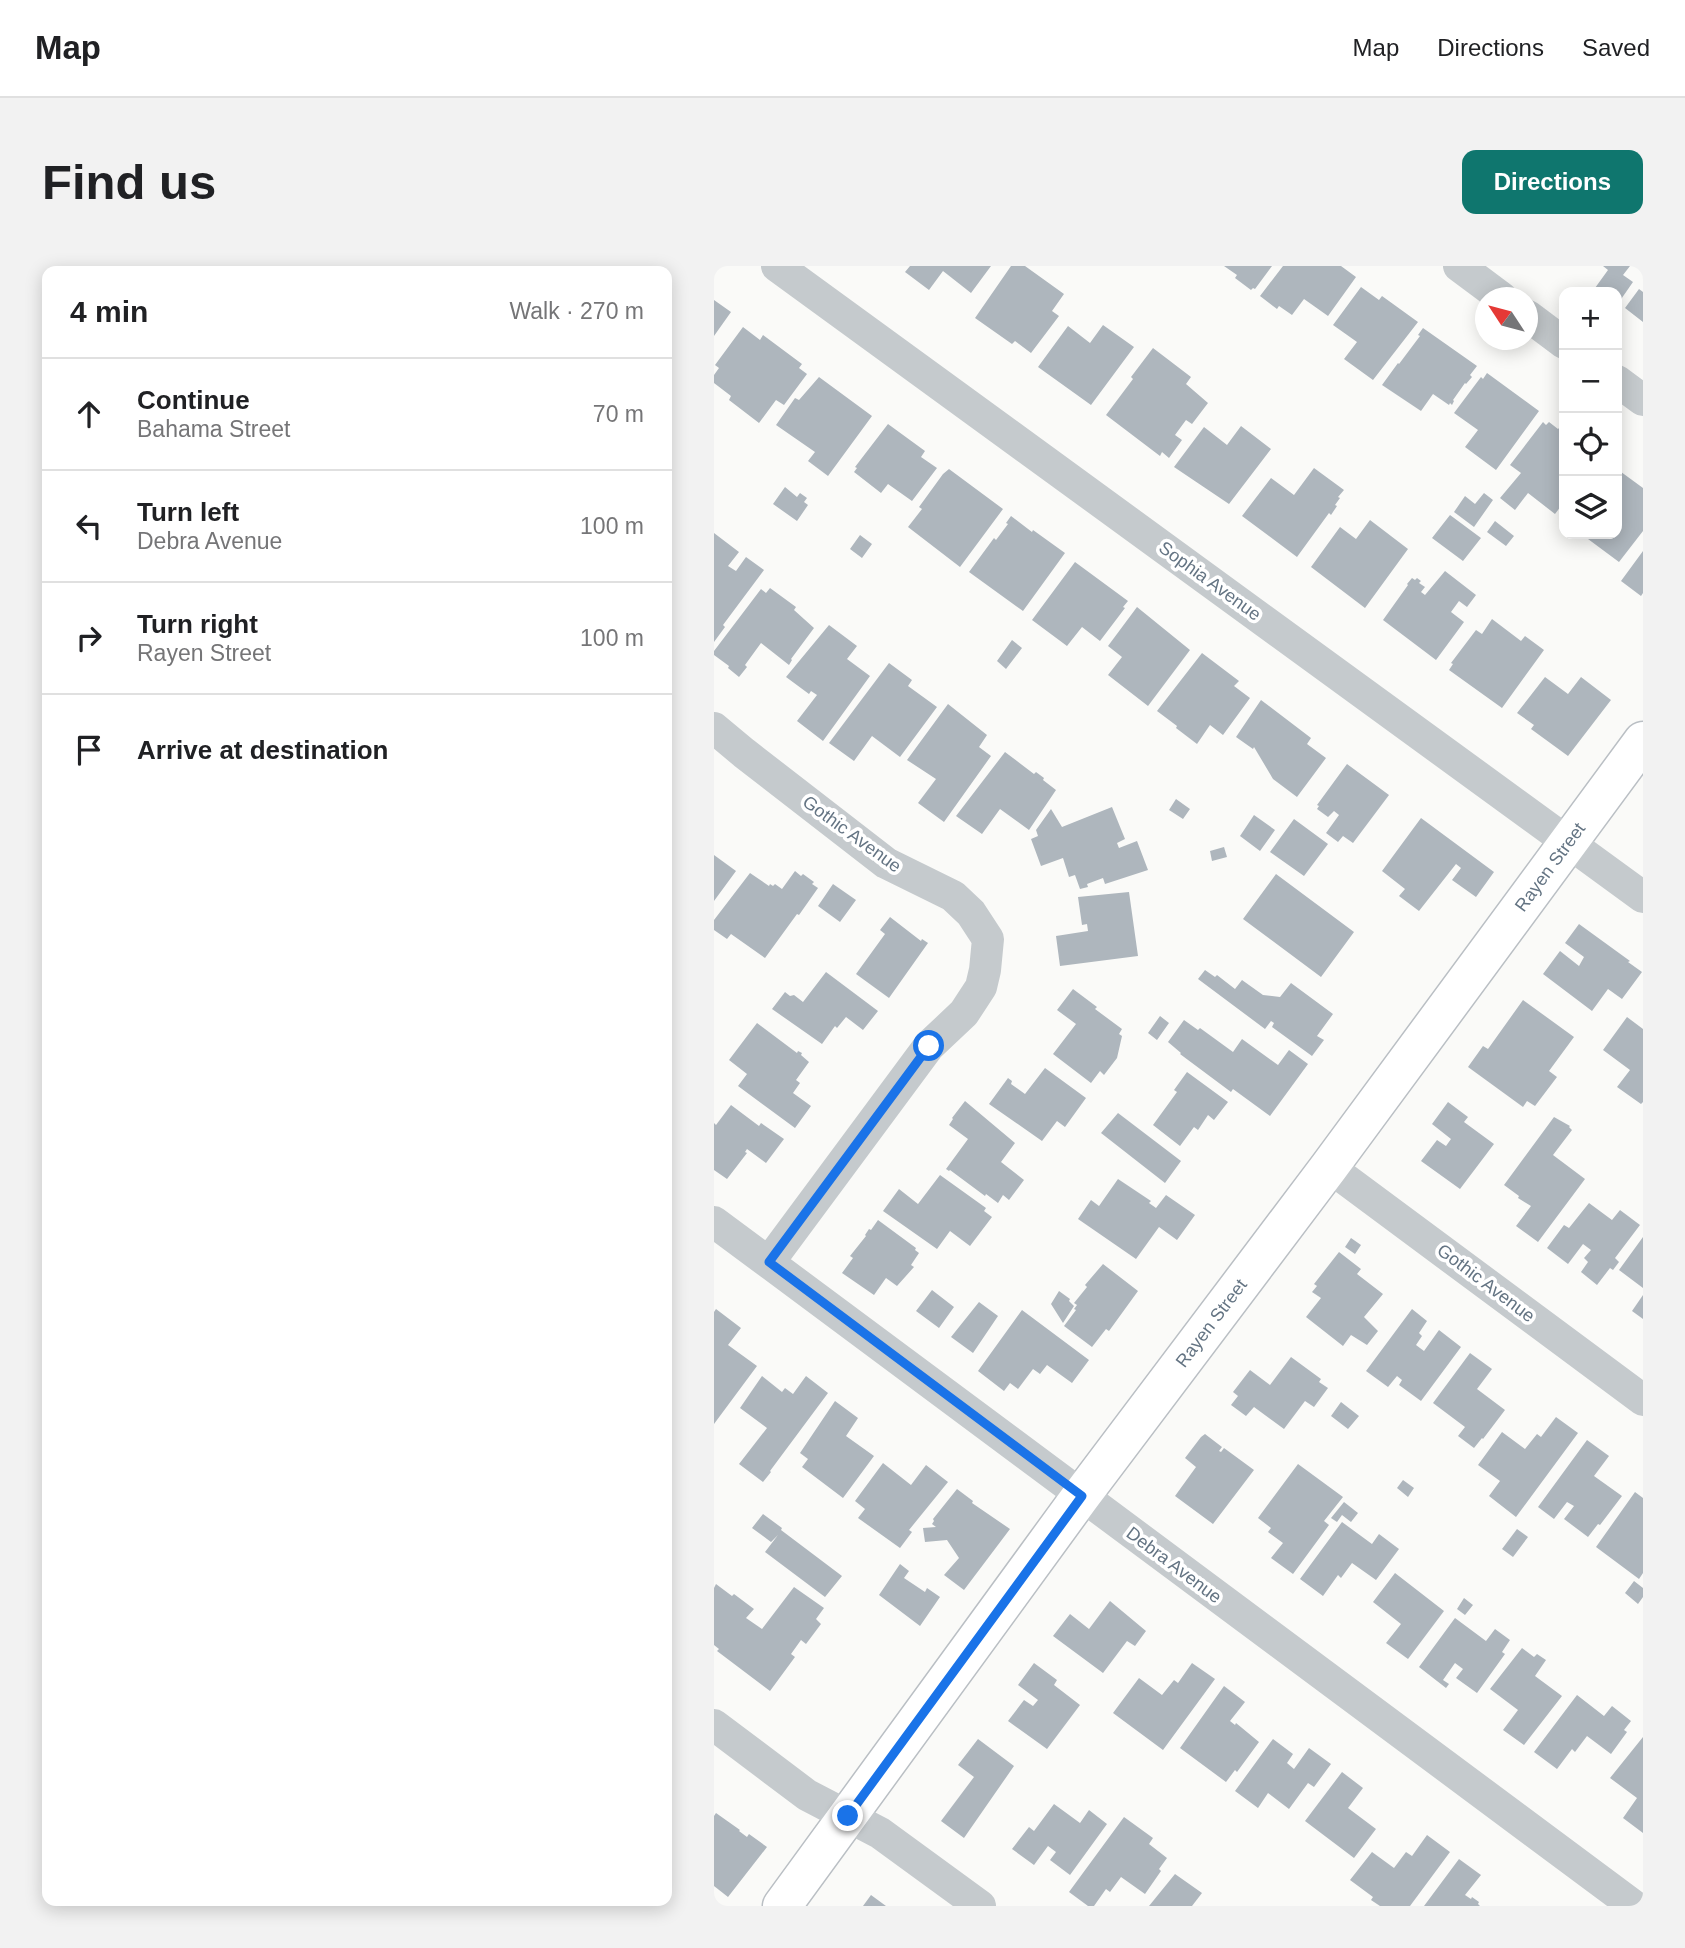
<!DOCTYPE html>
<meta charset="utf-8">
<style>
body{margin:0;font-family:Arial,sans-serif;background:#f2f2f2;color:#202124}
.controls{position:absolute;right:21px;top:21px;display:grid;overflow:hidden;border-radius:14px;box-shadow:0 4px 18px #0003}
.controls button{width:63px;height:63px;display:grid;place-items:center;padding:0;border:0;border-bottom:2px solid #e0e0e0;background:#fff;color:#202124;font:35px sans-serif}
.compass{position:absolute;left:761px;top:21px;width:63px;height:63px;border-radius:50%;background:#fff;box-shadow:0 4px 18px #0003;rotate:306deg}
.stop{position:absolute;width:21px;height:21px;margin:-16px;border:5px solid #1a73e8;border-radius:50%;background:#fff}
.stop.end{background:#1a73e8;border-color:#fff;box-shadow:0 2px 7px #0008}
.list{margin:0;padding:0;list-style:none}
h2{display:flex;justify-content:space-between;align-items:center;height:91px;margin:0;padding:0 28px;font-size:30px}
h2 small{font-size:23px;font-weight:400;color:#757577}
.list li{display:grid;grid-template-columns:46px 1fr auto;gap:21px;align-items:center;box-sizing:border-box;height:112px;padding:0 28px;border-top:2px solid #e0e0e0}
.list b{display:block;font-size:26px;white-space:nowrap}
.list p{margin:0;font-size:23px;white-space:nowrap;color:#757577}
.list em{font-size:23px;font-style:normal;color:#757577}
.icon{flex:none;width:38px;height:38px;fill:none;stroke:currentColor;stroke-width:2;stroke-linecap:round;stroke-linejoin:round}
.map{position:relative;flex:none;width:929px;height:1640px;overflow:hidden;border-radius:14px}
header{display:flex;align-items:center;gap:42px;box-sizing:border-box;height:98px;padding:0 35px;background:#fff;border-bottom:2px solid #e0e0e0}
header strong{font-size:33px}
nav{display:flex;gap:38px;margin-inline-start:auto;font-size:24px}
.intro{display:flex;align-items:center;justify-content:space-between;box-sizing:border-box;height:168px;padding:0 42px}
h1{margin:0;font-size:49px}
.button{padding:18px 32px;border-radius:14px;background:#0f766e;color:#fff;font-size:24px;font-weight:700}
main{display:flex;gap:42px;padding:0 42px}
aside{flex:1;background:#fff;border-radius:14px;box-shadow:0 4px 18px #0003}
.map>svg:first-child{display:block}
</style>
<header>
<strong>Map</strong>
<nav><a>Map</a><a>Directions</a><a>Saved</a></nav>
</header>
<div class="intro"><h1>Find us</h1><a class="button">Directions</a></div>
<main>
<aside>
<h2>4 min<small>Walk · 270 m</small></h2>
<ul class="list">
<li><svg class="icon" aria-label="ahead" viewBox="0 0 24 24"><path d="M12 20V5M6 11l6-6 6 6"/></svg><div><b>Continue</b><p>Bahama Street</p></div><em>70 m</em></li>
<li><svg class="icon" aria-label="left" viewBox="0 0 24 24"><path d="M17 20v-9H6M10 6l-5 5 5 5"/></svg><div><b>Turn left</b><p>Debra Avenue</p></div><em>100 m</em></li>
<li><svg class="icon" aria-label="right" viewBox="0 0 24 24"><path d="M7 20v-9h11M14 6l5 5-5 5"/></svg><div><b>Turn right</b><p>Rayen Street</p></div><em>100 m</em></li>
<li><svg class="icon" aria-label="arrive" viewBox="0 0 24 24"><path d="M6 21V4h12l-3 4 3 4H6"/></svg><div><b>Arrive at destination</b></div></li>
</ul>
</aside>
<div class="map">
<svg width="929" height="1640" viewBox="0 0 929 1640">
<rect width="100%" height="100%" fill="#fafaf8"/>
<path fill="#aeb6bd" d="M196,0H277L257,27L229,5L215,24L191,6Z
M297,0H311L350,28L338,45L345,50L317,87L301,75L298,78L261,52Z
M510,0H558L541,23L539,22L537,24L521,12L523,9Z
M569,0H627L642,11L614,50L590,33L578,49L565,40L563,43L546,30Z
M889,0H916L909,9L919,16L903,39V26H887L881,22L894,4Z
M647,21L665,34L668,30L704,56L659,114L630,93L643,76L619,59Z
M925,23L929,26V56L911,42Z
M0,34L17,46L0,70Z
M389,59L420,81L377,139L324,101L354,60L376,77Z
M29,61L46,74L49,69L88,98L85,102L93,108L70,139L62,134L45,157L15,134L17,130L0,117V109L5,102L1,99Z
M709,62L763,100L756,109L758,111L752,118L751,117L739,134L740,135L738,139L736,137L735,139L719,128L707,145L668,119L684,97L685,98L706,70L704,69Z
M439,82L477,111L472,118L494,137L478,158L472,154L461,169L468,174L455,192L448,186L446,190L392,149L419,113L417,111Z
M773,107L825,145L782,204L751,181L764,164L740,147L767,111L769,113Z
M105,111L158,150L114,210L94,195L101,186L62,159L81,132L85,134Z
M829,156L832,159L835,156L844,163L847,160L850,163V236L841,248L814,227L801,244L786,232L807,207L796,199Z
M174,158L211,185L207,191L223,202L198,235L174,218L167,227L140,206L143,202L141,201Z
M527,160L557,183L515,238L460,201L490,161L513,179Z
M600,202L630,224L624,231L626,232L621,239L623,240L617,249L615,247L583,291L528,250L557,212L580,229Z
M235,203L289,243L246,301L194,261L208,243L205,241L229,208Z
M903,203L929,222V265L905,296L874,273L878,268H903Z
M71,221L83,231L86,227L93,232L90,236L94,239L83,255L59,238Z
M770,227L779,234L760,261L740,246L751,230L761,238Z
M736,249L767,272L749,295L718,272Z
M297,250L318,266L319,264L351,287L309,345L255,306L280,272L282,274L294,258L292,257Z
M656,254L694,283L651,342L597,301L626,261L642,273Z
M781,255L800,270L792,280L773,266Z
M0,267L25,286L14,300L22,305L32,291L50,304L9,359L11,361L0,376Z
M146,269L158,278L148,292L136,283Z
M929,285V327L927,330L907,315Z
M361,296L414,335L409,341L411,342L386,375L368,361L353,380L318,354Z
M731,305L762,329L753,341L745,335L737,346L750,356L722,394L669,354L694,319L693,318L698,312L701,314L703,312L707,315L705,317L711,321L707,326L711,329Z
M56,322L82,341L80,344L100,362L77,393L78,394L75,399L47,377L31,399L33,401L25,411L14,402L15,400L0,389V385L47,323L52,327Z
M423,341L476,384L434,440L394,409L408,391L394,380Z
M778,353L807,375L811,370L830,384L788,442L735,404L739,398L737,397L762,364L768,368Z
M115,359L143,380L133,393L156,410L109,475L83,455L103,429L97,425L95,428L72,411Z
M298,374L308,382L292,403L283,395Z
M488,387L525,415L520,420L536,432L509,469L496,459L483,478L462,462L463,460L443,445Z
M175,397L198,414L194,420L223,441L186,491L158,470L140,495L115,477Z
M831,411L854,428L867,411L897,434L854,490L817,463L820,459L803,447Z
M547,434L597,472L593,478L612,492L583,531L559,513L540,481L539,483L522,471Z
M234,438L273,469L265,481L277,490L230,556L204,537L222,513L193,494Z
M291,486L320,508L322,506L330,512L329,514L342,524L315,564L286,543L268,568L242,550Z
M633,498L675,529L639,577L629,570L624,576L612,567L625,549L620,545L614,551L603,543L605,540L603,539Z
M462,533L476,543L469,553L455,544Z
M398,541L411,573L403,577L405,582L423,575L434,604L391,618L389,612L373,618L374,621L366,623L361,609L355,611L349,592L327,600L317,573L324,570L322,564L337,543L348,561Z
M540,549L561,564L546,585L526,570Z
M707,552L780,606L762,631L738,614L747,602L742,598L705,645L685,630L691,623L668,605Z
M580,553L614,578L590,610L556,586Z
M510,581L513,591L498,595L496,585Z
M0,589L22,605L0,635Z
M81,605L87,610L89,608L100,616L98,618L104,622L85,649L83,648L51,692L17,668L13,673L0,664V654L36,607L55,620L56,618L59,620L61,618L68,623Z
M562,608L640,666L607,711L529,653Z
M119,618L142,634L126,656L104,640Z
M415,626L424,690L346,700L342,670L374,665L373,658L368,659L364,631Z
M176,651L207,675L208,673L214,677L175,732L142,708L171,668L166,664Z
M865,658L916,695L914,696L928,706L908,733L894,723L878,745L829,708L846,685L865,700L870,691L851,677Z
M491,704L501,711L503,709L521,723L528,714L549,729L566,731L577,717L619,748L603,770L610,774L598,790L558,761L560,757L557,755L551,763L484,713Z
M112,706L164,745L149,764L132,751L123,762L121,760L108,778L58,743L71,726L76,730L80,729L89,736Z
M359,723L383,741L381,743L408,763L405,768L408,770L403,792L390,809L386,805L377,817L339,788L362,758L343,744Z
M809,734L860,771L835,805L843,811L821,840L813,835L809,841L754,801L769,780L774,783Z
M446,750L455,757L443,774L434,767Z
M913,751L929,763V836L927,838L903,821L916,804L889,784Z
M470,754L484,764L486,762L519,786L528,773L564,799L575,784L594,798L556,850L519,823L517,826L466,788L467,787L454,776Z
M43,757L83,787L84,785L88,787L87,789L95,796L82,814L86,817L79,827L97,840L81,862L24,820L33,808L15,794Z
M331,802L372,832L351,861L343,855L328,875L275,838L294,812L298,815L297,818L311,828Z
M473,806L514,836L500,854L494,849L484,864L480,861L466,880L439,859L463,826L460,824Z
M251,835L301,877L287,896L310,914L295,934L289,929L284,937L272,928L271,930L236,904L235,905L232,903L254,873L235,859L239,853L238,852Z
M734,836L754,851L750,856L780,878L746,923L707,895L723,874L732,880L737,873L718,858Z
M17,839L45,860L47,857L70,873L52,897L33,883L31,886L33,887L13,913L0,904V857L2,859Z
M404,847L467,895L451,917L387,867Z
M840,851L856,860L855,861L858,864L839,889L871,913L824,976L802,960L817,940L804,932L805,930L790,919Z
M226,909L272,942L270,945L278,951L256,980L236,965L223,983L169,945L185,923L204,938Z
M404,913L437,935L435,937L442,942L452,929L481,949L463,974L445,961L422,993L364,953L377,934L385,940Z
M875,937L898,954L906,944L926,959L901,992L905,996L899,1004L896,1002L883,1019L867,1006L874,996L870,992L877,984L869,978L854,998L833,982L850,959L855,962Z
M164,954L202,982L201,984L205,987L197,999L200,1001L183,1020L172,1012L160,1029L128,1007L139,992L136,990L152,970L151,969L155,963L157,964Z
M929,971V1022L905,1004Z
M637,972L647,979L641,988L631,981Z
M625,986L647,1003L643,1008L669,1028L650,1051L664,1065L653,1079L637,1069L629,1080L592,1051L607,1032L598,1026L603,1020L600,1018Z
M389,998L424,1025L395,1065L392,1063L378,1081L350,1060L362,1044L360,1043L363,1039L360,1037L373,1021L371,1019Z
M218,1024L240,1041L225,1062L202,1045Z
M345,1025L356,1033L355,1035L360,1040L349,1057L337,1038Z
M929,1029V1053L918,1045Z
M265,1036L284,1050L259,1087L237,1071Z
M2,1043L27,1062L14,1079L43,1100L0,1158V1046Z
M698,1043L713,1055L705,1067L708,1070L702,1079L710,1085L725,1064L747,1081L707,1135L685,1119L688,1114L683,1110L674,1121L652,1105Z
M308,1044L375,1094L358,1117L333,1099L326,1108L319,1103L304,1123L296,1117L290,1125L264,1105Z
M756,1087L778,1103L763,1123L791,1144L769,1173L768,1172L760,1182L744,1170L751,1161L719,1137Z
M577,1091L607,1113L605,1116L614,1122L600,1141L591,1135L570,1163L540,1141L532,1150L517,1139L524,1130L519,1126L536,1104L556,1119Z
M48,1110L68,1126L71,1122L79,1128L92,1110L114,1127L56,1205L57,1206L49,1216L25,1198L53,1162L26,1142Z
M121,1135L144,1152L132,1170L160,1190L129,1232L88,1201L94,1193L86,1187Z
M627,1136L645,1150L634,1163L617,1150Z
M842,1151L864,1167L802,1251L775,1230L786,1215L764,1199L788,1166L811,1183L823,1168L827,1171Z
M491,1168L508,1181L505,1185L507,1186L510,1182L540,1204L499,1258L461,1230L482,1201L471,1192L487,1171Z
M873,1174L895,1190L880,1210L908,1230L886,1259L884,1258L874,1271L850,1253L860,1240L853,1236L840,1253L824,1241Z
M169,1197L197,1219L212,1199L234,1216L195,1264L198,1266L186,1282L144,1252L151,1243L141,1235Z
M584,1198L629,1231L610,1255L615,1259L579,1308L557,1292L569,1277L554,1266L557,1262L544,1252Z
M689,1214L700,1222L694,1231L683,1222Z
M243,1223L259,1235L258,1237L296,1263L250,1324L230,1309L245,1292L233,1274L211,1276L209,1262L222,1261L218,1258L220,1255L219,1253Z
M921,1226L929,1232V1307L925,1313L882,1281Z
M630,1236L644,1247L637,1256L628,1249L623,1256L617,1252Z
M49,1248L68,1262L67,1264L128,1310L111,1331L51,1286L64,1269L57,1276L38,1262Z
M628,1256L658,1278L665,1268L685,1283L662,1314L638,1297L627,1312L624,1309L609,1330L586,1313Z
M803,1263L814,1271L799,1291L788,1283Z
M186,1298L195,1305L190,1312L211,1326L213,1322L226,1331L206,1360L165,1329Z
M681,1307L730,1345L694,1393L672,1377L687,1358L659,1336Z
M920,1315L929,1322V1331L924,1338L911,1327Z
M2,1318L18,1330L20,1328L40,1343L32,1352L48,1363L80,1321L110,1342L102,1353L107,1358L92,1378L87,1374L77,1388L81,1391L56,1425L3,1385L5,1383L0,1379V1322Z
M750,1332L759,1339L751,1349L743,1343Z
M396,1335L432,1365L421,1380L413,1375L389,1407L339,1370L356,1348L375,1363Z
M741,1352L772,1375L781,1363L796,1374L788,1386L791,1388L763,1427L742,1412L749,1403L741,1397L729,1414L735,1418L732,1422L705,1401Z
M808,1382L820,1391L823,1388L832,1394L821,1410L848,1430L810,1479L789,1464L804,1444L776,1423Z
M320,1397L343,1414L340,1419L366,1439L333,1483L294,1455L310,1434L319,1440L324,1434L304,1419Z
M478,1397L501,1413L449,1484L399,1447L425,1412L448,1429L460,1414L464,1417Z
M510,1420L531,1436L516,1455L521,1459L522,1457L545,1476L523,1506L521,1504L512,1516L466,1482Z
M863,1429L890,1450L898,1440L917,1455L910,1464L913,1466L897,1488L873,1470L861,1486L858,1483L843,1503L820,1486Z
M929,1471V1567L909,1552L923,1532L896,1512Z
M264,1473L300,1500L250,1572L227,1555L260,1511L244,1499Z
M559,1473L579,1488L573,1497L580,1503L595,1482L617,1498L600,1521L594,1517L575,1543L554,1527L544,1542L521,1525Z
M628,1506L649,1522L634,1542L662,1563L640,1592L591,1555Z
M340,1538L366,1557L375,1544L393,1558L356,1609L336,1594L342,1586L334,1580L320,1599L298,1583L315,1561L320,1565Z
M2,1547L26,1564L25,1565L33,1571L35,1568L53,1581L14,1631L0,1620V1550Z
M410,1551L439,1572L435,1578L453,1592L445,1603L447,1605L431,1628L407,1611L396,1626L392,1623L380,1640H374L355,1626Z
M713,1569L736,1586L696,1640H666L657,1634L659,1631L636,1614L658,1586L680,1602L692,1586L698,1590Z
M745,1593L767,1609L751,1629L757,1633L758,1631L765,1636L764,1638L766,1640H710Z
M461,1608L488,1627L478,1640H435Z
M157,1629L172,1640H149Z"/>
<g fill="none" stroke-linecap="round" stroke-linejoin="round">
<g stroke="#babfc4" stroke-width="41">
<g id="secondary">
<path id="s1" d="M68,1640L367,1230L615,901L929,475"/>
</g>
</g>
<path stroke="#c5cacd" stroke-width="32" d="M63,0L929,631
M745,0L788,32
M814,50L850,77
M903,115L929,134
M0,462L30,487L172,597L239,630L257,647L274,673L271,704L267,721L250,747L215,780L55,996
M615,901L929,1134
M0,956L920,1640
M0,1459L93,1529L166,1567L266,1640"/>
<use href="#secondary" stroke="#fff" stroke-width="38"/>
</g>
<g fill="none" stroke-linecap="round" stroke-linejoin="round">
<path stroke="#1a73e8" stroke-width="9" d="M134,1550L368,1230L55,996L215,780"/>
</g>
<g text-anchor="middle" stroke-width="7" stroke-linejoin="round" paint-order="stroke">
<g font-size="18" fill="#647483" stroke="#fff">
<text transform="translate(496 315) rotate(36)" y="6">Sophia Avenue</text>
<text transform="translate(138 568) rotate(36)" y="6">Gothic Avenue</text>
<text dy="6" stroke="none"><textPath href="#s1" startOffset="1292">Rayen Street</textPath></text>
<text transform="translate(772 1017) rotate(37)" y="6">Gothic Avenue</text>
<text dy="6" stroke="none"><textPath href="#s1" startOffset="724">Rayen Street</textPath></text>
<text transform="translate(460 1299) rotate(37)" y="6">Debra Avenue</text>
</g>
</g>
</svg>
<div class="controls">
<button>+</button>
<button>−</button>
<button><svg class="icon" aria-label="locate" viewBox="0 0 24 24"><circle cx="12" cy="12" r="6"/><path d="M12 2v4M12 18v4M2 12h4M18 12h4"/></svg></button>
<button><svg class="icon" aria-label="layers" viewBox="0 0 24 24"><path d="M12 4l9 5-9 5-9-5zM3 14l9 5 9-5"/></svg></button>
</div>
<svg class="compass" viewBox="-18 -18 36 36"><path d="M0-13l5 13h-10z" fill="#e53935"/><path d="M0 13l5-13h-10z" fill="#757577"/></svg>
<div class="stop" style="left:215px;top:780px"></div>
<div class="stop end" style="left:134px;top:1550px"></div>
</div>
</main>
